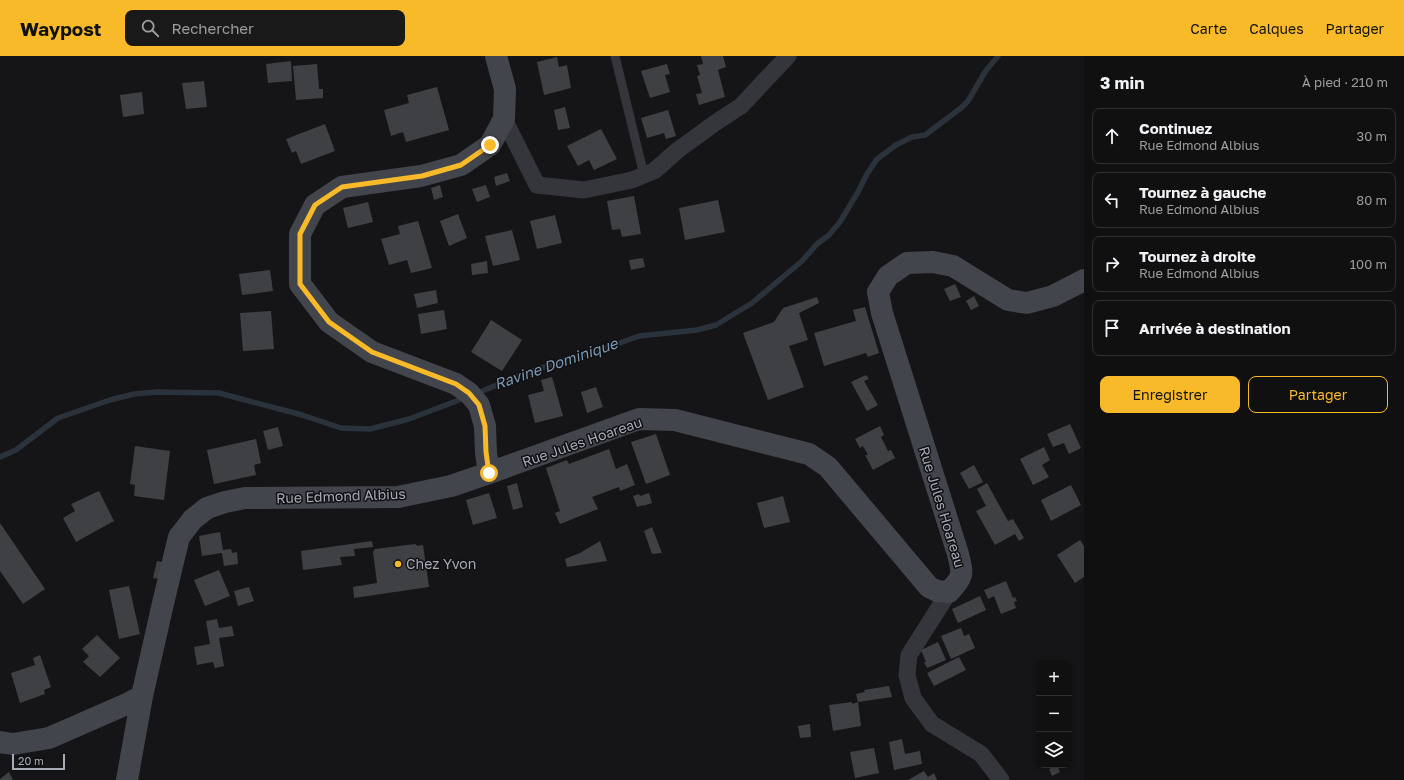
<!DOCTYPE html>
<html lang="fr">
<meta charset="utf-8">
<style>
body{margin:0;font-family:"Golos Text",sans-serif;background:#19191a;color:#f1f3f6}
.controls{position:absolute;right:12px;bottom:12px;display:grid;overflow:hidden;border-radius:8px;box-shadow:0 2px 6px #0003}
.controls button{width:36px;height:36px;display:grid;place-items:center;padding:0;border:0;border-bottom:1px solid #303031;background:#101011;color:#f1f3f6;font:20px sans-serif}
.scale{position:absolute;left:12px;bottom:10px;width:53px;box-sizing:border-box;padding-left:4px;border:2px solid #a6abb7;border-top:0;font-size:11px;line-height:14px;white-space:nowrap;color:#a6abb7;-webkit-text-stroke:3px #101012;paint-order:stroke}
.stop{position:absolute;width:12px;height:12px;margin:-9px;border:3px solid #f9ba2a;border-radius:50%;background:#fff}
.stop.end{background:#f9ba2a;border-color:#fff;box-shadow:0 1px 4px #0008}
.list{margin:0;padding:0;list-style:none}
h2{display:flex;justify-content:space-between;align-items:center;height:52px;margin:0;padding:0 16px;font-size:17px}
h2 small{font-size:13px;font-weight:400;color:#9c9d9f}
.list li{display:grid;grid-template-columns:26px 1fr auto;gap:12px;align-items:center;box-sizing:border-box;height:56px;margin:0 8px 8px;padding:0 8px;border:1px solid #303031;border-radius:8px}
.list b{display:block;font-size:15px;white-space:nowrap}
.list p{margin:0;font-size:13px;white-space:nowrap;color:#9c9d9f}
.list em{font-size:13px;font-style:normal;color:#9c9d9f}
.actions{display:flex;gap:8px;padding:12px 16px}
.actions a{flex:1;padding:9px 0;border:1px solid #f9ba2a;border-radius:8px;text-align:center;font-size:14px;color:#f9ba2a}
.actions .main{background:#f9ba2a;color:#111}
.icon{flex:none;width:22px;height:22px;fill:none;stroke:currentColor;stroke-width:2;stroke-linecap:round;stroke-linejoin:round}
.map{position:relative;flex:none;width:1084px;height:724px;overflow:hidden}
header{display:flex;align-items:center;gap:24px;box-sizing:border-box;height:56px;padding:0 20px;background:#f9ba2a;color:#111}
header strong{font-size:19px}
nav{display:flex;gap:22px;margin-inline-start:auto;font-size:14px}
.search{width:280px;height:36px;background:#19191a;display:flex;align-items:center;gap:10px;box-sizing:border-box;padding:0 14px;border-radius:8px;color:#9c9d9f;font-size:15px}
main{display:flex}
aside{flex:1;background:#101011}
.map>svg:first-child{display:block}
</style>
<header>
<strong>Waypost</strong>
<div class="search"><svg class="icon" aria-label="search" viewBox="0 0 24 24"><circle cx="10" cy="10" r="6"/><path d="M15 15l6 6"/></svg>Rechercher</div>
<nav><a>Carte</a><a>Calques</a><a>Partager</a></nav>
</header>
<main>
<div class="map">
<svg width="1084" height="724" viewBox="0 0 1084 724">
<rect width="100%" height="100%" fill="#151517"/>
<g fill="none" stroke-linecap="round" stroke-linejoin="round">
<path stroke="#2a333b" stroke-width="5.5" d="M475,338L521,319L592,295L609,291L639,280L697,274L716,269L752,247L802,205L817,188L829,179L840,166L858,136L867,118L877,103L896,89L912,81L925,79L961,52L968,45L985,16L998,0
M0,401L16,394L58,362L110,344L134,338L157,336L219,337L302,359L341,372L370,373L409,363L467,341"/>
</g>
<path fill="#3f4044" d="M701,0H723L726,11L718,14L725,41L699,49L696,38L702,37L697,20L700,19L697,9L703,8Z
M557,1L559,11L567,9L571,32L544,39L537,6Z
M291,5L292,25L268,27L266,8Z
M317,8L319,33H323V42L296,44L293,10Z
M667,8L670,18L665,19L670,36L650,42L641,15Z
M204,25L207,51L186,53L182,27Z
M437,31L449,74L406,86L403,76L391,80L384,54L409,47L407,39Z
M142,36L144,58L123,61L120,39Z
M565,51L570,72L558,74L554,54Z
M668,54L676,80L666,83L664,77L647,82L641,62Z
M325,68L335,95L301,108L296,95L292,97L286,83Z
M601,73L617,103L594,114L589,104L578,110L567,90Z
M507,117L510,125L496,130L494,121Z
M440,129L443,141L434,144L431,132Z
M486,129L490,141L477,146L472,133Z
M634,140L641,178L622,181L620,173L612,174L607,145Z
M718,144L725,176L685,184L679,152Z
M368,146L373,166L348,172L343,152Z
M458,158L467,182L449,190L440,165Z
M555,159L562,187L537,193L530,165Z
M418,165L432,212L411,217L407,204L389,209L381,183L400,178L398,170Z
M512,174L520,204L493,210L485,180Z
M643,202L645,211L631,214L629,204Z
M487,205L488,217L472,219L471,208Z
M270,214L273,235L242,239L239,218Z
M955,228L961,241L950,245L944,233Z
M436,234L438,247L417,252L414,238Z
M974,240L979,250L971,254L966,245Z
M817,241L819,247L799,257L808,284L789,290L804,331L768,344L743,277L774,266L783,252Z
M865,251L879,297L868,301L866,297L824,310L814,277L856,265L853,254Z
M444,254L447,273L421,278L418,258Z
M271,255L274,293L243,295L240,257Z
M491,264L522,284L502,315L471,296Z
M866,319L869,323L864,325L878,349L867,355L851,326Z
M552,321L563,360L535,367L528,339L544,335L541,324Z
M596,331L603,351L587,357L581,336Z
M1070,368L1081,392L1069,398L1064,387L1053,391L1047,378Z
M880,370L884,379L881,381L888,395L891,394L895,402L873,414L865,399H868L863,390L860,392L855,383Z
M278,371L283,390L268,394L263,375Z
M656,378L670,419L646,428L631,386Z
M256,383L261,407L254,409L256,419L214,428L207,394Z
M135,390L170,395L164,444L134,440L135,429L130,428Z
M1044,391L1050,404L1042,409L1049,421L1033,429L1020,403Z
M609,393L616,413L627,408L635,429L620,435L619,431L592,441L598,453L560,468L555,457L560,455L546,412L567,404L569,408Z
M974,409L983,426L969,433L960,417Z
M517,427L523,451L513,454L507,430Z
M987,427L1008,465L1013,463L1024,482L1019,485L1015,478L995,489L976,455L986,450L977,433Z
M1071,429L1081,449L1051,465L1041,444Z
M99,435L114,465L76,486L63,462L75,455L71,448Z
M489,437L497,462L473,469L466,444Z
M649,437L652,447L643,450V449L637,451L633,440L639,438L640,440Z
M783,440L790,466L764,472L757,447Z
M0,467L45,533L23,548L0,515Z
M652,471L662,497L652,498L644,475Z
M220,476L223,494L231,493L232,497L237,496L238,508L224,510L222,497L202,500L199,480Z
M1080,484L1084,490V521L1075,527L1057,499Z
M372,485L373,491L354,493L355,500L340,501L342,509L303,514L301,495Z
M600,485L607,505L567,511L565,503L580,497Z
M415,488L418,490L423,489L429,531L354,542L353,531L377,527L373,496L375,493Z
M157,505L163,506L160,523L153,522Z
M219,514L230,540L205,550L194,524Z
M1006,525L1013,542L1015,541L1017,545L1014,546L1016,552L1001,558L994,540L988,543L984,534Z
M129,530L140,578L119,583L109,534Z
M249,531L254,545L238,550L234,535Z
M980,540L986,554L958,567L952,553Z
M217,563L219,572L232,570L234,580L219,582L224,610L215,612L213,606L197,609L194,591L210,588L206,565Z
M961,572L964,580L969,578L975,592L951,603L941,580Z
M97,579L120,602L100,621L83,606L89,600L82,593Z
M938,586L946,604L927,612L924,606H926L921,594Z
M40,599L51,631L44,634L45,638L20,647L11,617L35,609L33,602Z
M959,601L966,614L934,630L927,617Z
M889,630L892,641L858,646L856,638L865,636L864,634Z
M852,646V648L858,646L861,670L833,675L829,649Z
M810,668L811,681L800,682L798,670Z
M902,683L905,698L920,695L922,708L894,714L889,686Z
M874,692L879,717L855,722L850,696Z
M1057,709L1060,716L1052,720L1049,713Z
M924,715L928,721L934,717L937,724H908Z
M9,716L13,724H0V723Z"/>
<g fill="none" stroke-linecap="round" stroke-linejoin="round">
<path stroke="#35363c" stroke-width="9" d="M615,0L644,119"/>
<path stroke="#35363c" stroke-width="17" d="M504,63L537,129L584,134L632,124L654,115L678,94L715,67L741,50L788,0
M949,536L909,599L907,619L913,642L932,668L981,698L1001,724"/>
<path stroke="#43454c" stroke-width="22" d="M489,417L486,397L485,370L479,349L469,337L456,328L372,296L329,266L300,228V178L315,149L342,131L421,120L461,109L490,89L504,63L505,33L496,0
M0,686L13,688L49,682L129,647L142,640
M127,724L142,640L164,543L179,481L193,463L207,452L225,446L245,442L398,441L451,430L489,417L639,363L675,364L809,398L828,411L929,531L937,535L949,536C964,519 963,519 958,498L882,257L878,236L888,220L907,207L933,206L953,210L1008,244L1027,247L1053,240L1084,224"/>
</g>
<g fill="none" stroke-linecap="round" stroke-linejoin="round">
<path stroke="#f9ba2a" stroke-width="5" d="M489,417L486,396L485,370L479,349L469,337L456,328L372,296L329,266L300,228V178L315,149L342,131L422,120L461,109L490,89"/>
</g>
<circle fill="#f9ba2a" stroke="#101012" stroke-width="1.5" cx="398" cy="508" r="4"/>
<g text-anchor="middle" stroke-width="3" stroke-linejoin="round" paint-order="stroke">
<g font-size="14" fill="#a6abb7" stroke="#101012">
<text transform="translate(582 386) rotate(-19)" y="5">Rue Jules Hoareau</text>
<text transform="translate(341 440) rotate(-2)" y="5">Rue Edmond Albius</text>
<text transform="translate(942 451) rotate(73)" y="5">Rue Jules Hoareau</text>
</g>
<g font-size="14" fill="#a6abb7" stroke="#101012" text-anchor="start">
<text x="406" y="513">Chez Yvon</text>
</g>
<g font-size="15" font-style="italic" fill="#7b98b4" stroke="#101012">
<text transform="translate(556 308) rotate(-19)" y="5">Ravine Dominique</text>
</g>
</g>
</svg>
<div class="controls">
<button>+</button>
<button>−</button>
<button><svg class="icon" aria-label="layers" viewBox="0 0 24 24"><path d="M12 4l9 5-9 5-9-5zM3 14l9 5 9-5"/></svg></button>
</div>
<div class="scale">20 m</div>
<div class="stop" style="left:489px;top:417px"></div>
<div class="stop end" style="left:490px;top:89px"></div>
</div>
<aside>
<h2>3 min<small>À pied · 210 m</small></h2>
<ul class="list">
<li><svg class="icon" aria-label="ahead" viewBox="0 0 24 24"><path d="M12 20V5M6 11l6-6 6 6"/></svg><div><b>Continuez</b><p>Rue Edmond Albius</p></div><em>30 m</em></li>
<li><svg class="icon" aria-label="left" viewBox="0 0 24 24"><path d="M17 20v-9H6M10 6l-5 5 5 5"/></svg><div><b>Tournez à gauche</b><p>Rue Edmond Albius</p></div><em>80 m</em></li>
<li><svg class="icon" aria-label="right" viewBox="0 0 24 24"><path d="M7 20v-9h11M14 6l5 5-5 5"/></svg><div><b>Tournez à droite</b><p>Rue Edmond Albius</p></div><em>100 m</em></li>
<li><svg class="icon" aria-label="arrive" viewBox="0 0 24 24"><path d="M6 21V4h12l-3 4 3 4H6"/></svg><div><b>Arrivée à destination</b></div></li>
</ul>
<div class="actions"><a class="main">Enregistrer</a><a>Partager</a></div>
</aside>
</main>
